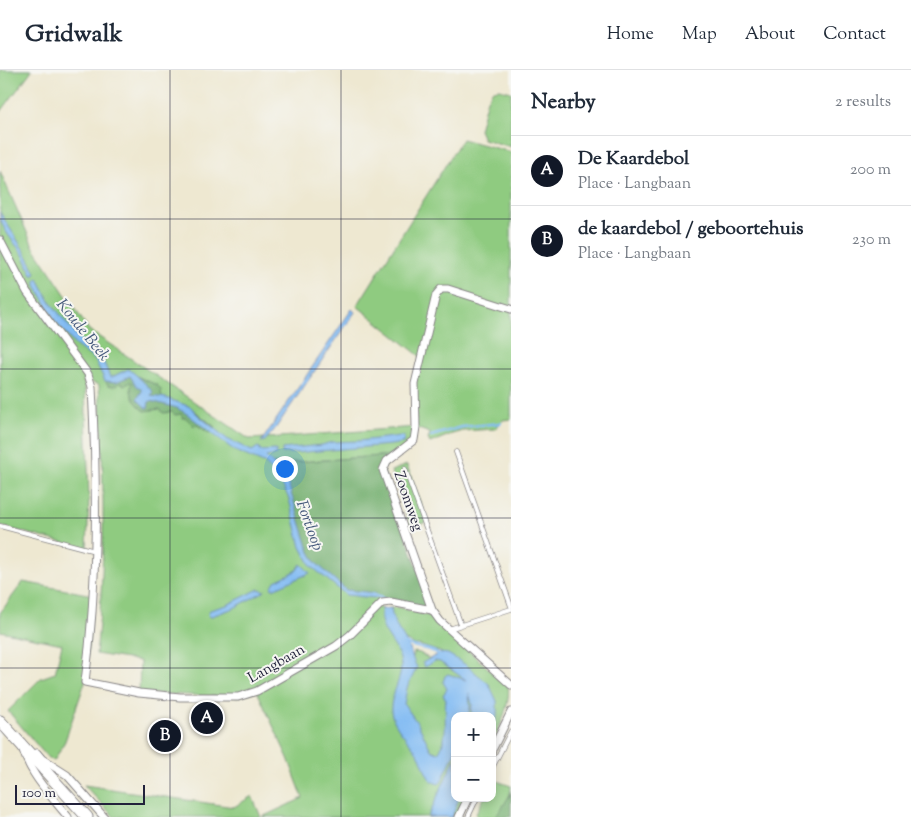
<!DOCTYPE html>
<meta charset="utf-8">
<style>
body{margin:0;font-family:"Sorts Mill Goudy",serif;background:#f6f6f7;color:#1f2937}
.controls{position:absolute;right:15px;bottom:15px;display:grid;overflow:hidden;border-radius:10px;box-shadow:0 2px 12px #0003}
.controls button{width:45px;height:45px;display:grid;place-items:center;padding:0;border:0;border-bottom:1px solid #e0e1e3;background:#fff;color:#1f2937;font:25px sans-serif}
.scale{position:absolute;left:15px;bottom:12px;width:130px;box-sizing:border-box;padding-left:5px;border:2px solid #22223b;border-top:0;font-size:14px;line-height:18px;white-space:nowrap;color:#22223b;-webkit-text-stroke:4px #f6f6f2;paint-order:stroke}
.you{position:absolute;left:284px;top:398px;width:18px;height:18px;margin:-12px;border:4px solid #fff;border-radius:50%;background:#1a73e8;box-shadow:0 0 0 8px #1a73e833}
.badge{display:grid;place-items:center;width:32px;height:32px;border-radius:50%;background:#111827;color:#fff;font-size:16px;font-weight:700}
.pin{position:absolute;translate:-50% -50%;border:2px solid #fff;box-shadow:0 1px 5px #0006}
.list{margin:0;padding:0;list-style:none}
h2{display:flex;justify-content:space-between;align-items:center;height:65px;margin:0;padding:0 20px;font-size:21px}
h2 small{font-size:16px;font-weight:400;color:#747a83}
.list li{display:grid;grid-template-columns:32px 1fr auto;gap:15px;align-items:center;box-sizing:border-box;height:70px;padding:0 20px;border-top:1px solid #e0e1e3}
.list b{display:block;font-size:19px;white-space:nowrap}
.list p{margin:0;font-size:16px;white-space:nowrap;color:#747a83}
.list em{font-size:16px;font-style:normal;color:#747a83}
.map{position:relative;flex:none;width:511px;height:747px;overflow:hidden}
header{display:flex;align-items:center;gap:30px;box-sizing:border-box;height:70px;padding:0 25px;background:#fff;border-bottom:1px solid #e0e1e3}
header strong{font-size:24px}
nav{display:flex;gap:28px;margin-inline-start:auto;font-size:18px}
main{display:flex}
aside{flex:1;background:#fff}
.map>svg:first-child{display:block}
</style>
<header>
<strong>Gridwalk</strong>
<nav><a>Home</a><a>Map</a><a>About</a><a>Contact</a></nav>
</header>
<main>
<div class="map">
<svg width="511" height="747" viewBox="0 0 511 747">
<rect width="100%" height="100%" fill="#f6f6f2"/>
<filter id="ink" filterUnits="userSpaceOnUse"><feTurbulence type="fractalNoise" baseFrequency=".02" numOctaves="2"/><feDisplacementMap in="SourceGraphic" scale="10" xChannelSelector="R" yChannelSelector="G"/><feConvolveMatrix kernelMatrix="1 2 1 2 8 2 1 2 1" color-interpolation-filters="sRGB"/></filter>
<filter id="wash" filterUnits="userSpaceOnUse"><feTurbulence type="fractalNoise" baseFrequency=".0096" numOctaves="4" result="noise"/><feDisplacementMap in="SourceGraphic" scale="20" xChannelSelector="R" yChannelSelector="G"/><feGaussianBlur stdDeviation="1.12" result="paint"/><feColorMatrix in="noise" values="0 0 0 0 0 0 0 0 0 0 0 0 0 0 0 0 0 1.4 0 .05"/><feComposite in="paint" operator="in"/></filter>
<g filter="url(#wash)">
<rect width="100%" height="100%" fill="#eee8d1"/>
<path fill="#8fcb80" stroke="#58765e" d="M0,0H32L0,43Z
M500,19L511,22V77L483,69L479,60L487,29L493,20Z
M462,69L511,82V349L503,350L495,359L463,361L452,364L430,373L428,369L430,363L416,358L414,370L394,385L271,394L379,530L378,537L382,539L381,543L400,585L402,599L413,587L414,582L420,583L431,590L434,589L469,602L440,582L419,575H414L403,569L391,549V538L397,537L429,546L432,540V548L508,616C511,632 500,658 492,673V646H455V728H465L456,747H262L303,728L288,688L257,621L238,627L139,623L140,591L96,584C106,498 104,402 99,315L83,309L85,318L89,427L87,479L0,456V101L33,176L89,260L249,369L266,368L416,357L415,314L421,287L357,236Z
M407,395L427,452L411,457L391,401Z
M23,512L93,525L85,612L65,671L54,691L48,688L8,641L41,608L55,603L62,574L0,561V543Z
M494,710L511,716C511,728 503,739 494,747H477L476,744L484,728H492Z
M84,715L234,737L252,726L261,747H114Z"/>
<path fill="#73af6e" stroke="#4a6854" d="M125,301L157,315L161,320L162,329L191,338L215,357L209,363L197,355L194,356L186,348H183L181,344L175,345L172,342L163,343L160,339L145,341C136,335 128,323 132,313L131,312L125,315L120,313C116,317 112,316 108,315L106,312L110,308Z
M394,385L383,400L432,540L389,532L378,526L345,522L313,493L290,424L270,394Z
M511,723V747H494L500,741Z"/>
<path fill="#82bbf3" stroke="#526e97" d="M0,142C12,163 26,181 36,203L35,205H32C29,198 26,189 22,183C13,170 0,159 0,142Z
M38,209L51,233L76,265L81,270L92,276L102,288L110,307H112L128,299C133,301 150,318 153,322L151,326L166,328L191,337L197,344L227,369L252,381L258,377L260,378L259,381L276,380V385L266,387L283,404L289,417L309,480L316,493L346,520L376,523V528L346,525L311,496L301,477L289,429L281,412L266,394L235,381L187,344L177,338L151,331L149,332L148,338L145,337L137,329L142,321L141,319L136,315L130,306L116,312L105,311L95,290L75,275L55,251L36,215V210Z
M352,239L355,242L275,359L265,371L261,372Z
M401,366H404L403,373L391,375L294,383H282V379L322,375L332,372L359,371Z
M301,494L310,503L273,519L271,518L275,511L296,501Z
M259,519L265,521L234,538L209,547L208,543L210,540L227,535Z
M391,538C393,558 402,561 409,578C412,585 413,591 417,597L407,618L404,634L418,654L431,680L438,683C449,668 444,646 446,629L443,625L447,619L443,612L445,606L448,604L466,610L440,592L435,591L425,597L422,593L424,592L440,583L448,584L466,595L489,614L497,631V646L492,664V646H471L472,634L469,623L470,638L468,646H455V682L441,712L439,714C435,713 432,712 429,708C425,702 423,694 420,687C412,673 393,657 391,641C390,622 405,607 400,589C396,571 376,560 382,539Z
M455,688V728H459L452,747H428Z"/>
<g fill="none" stroke-linecap="round" stroke-linejoin="round">
<path stroke="#82bbf3" stroke-width="2.5" d="M431,366L462,357L501,353
M374,525L384,529
M405,573C415,579 428,577 439,584"/>
</g>
</g>
<g filter="url(#ink)">
<g fill="none" stroke-linecap="round" stroke-linejoin="round">
<g stroke="#888586" stroke-width="5.5">
<path id="lane" d="M456,382L511,536
M405,399L461,555
M0,456L95,481
M449,559L511,539
M492,698L511,661
M468,747L477,728"/>
</g>
<g stroke="#888586" stroke-width="9">
<path id="street" d="M0,170L27,222L88,304L92,317C97,416 98,514 85,612L139,623L180,627H238L257,621L336,576L350,565L382,533L391,532L432,540
M511,239L448,219H441L436,225L415,314L416,357L414,370L387,391L383,400L432,540L440,551L511,615
M23,680C31,706 51,726 68,747
M492,680L511,642
M37,683L42,689L67,705L104,747
M459,747L468,728"/>
</g>
<g stroke="#888586" stroke-width="13">
<path id="primary" d="M0,651L87,747"/>
</g>
<use href="#lane" stroke="#fff" stroke-width="4"/>
<use href="#street" stroke="#fff" stroke-width="7"/>
<use href="#primary" stroke="#fff" stroke-width="11"/>
</g>
</g>
<path fill="none" stroke="#22223b" stroke-width="1" stroke-opacity="0.55" d="M170,0V747M341,0V747M0,149H511M0,299H511M0,448H511M0,598H511"/>
<g text-anchor="middle" stroke-width="4" stroke-linejoin="round" paint-order="stroke">
<g font-size="15" fill="#22223b" stroke="#f6f6f2">
<text transform="translate(409 431) rotate(71)" y="5">Zoomweg</text>
<text transform="translate(276 593) rotate(-30)" y="5">Langbaan</text>
</g>
<g font-size="16" font-style="italic" fill="#44587b" stroke="#f6f6f2">
<text transform="translate(84 259) rotate(51)" y="6">Koude Beek</text>
<text transform="translate(311 455) rotate(70)" y="6">Fortloop</text>
</g>
</g>
</svg>
<div class="controls">
<button>+</button>
<button>−</button>
</div>
<div class="scale">100 m</div>
<div class="you"></div>
<div class="pin badge" style="left:207px;top:648px">A</div>
<div class="pin badge" style="left:165px;top:666px">B</div>
</div>
<aside>
<h2>Nearby<small>2 results</small></h2>
<ul class="list">
<li><span class="badge">A</span><div><b>De Kaardebol</b><p>Place · Langbaan</p></div><em>200 m</em></li>
<li><span class="badge">B</span><div><b>de kaardebol / geboortehuis</b><p>Place · Langbaan</p></div><em>230 m</em></li>
</ul>
</aside>
</main>
